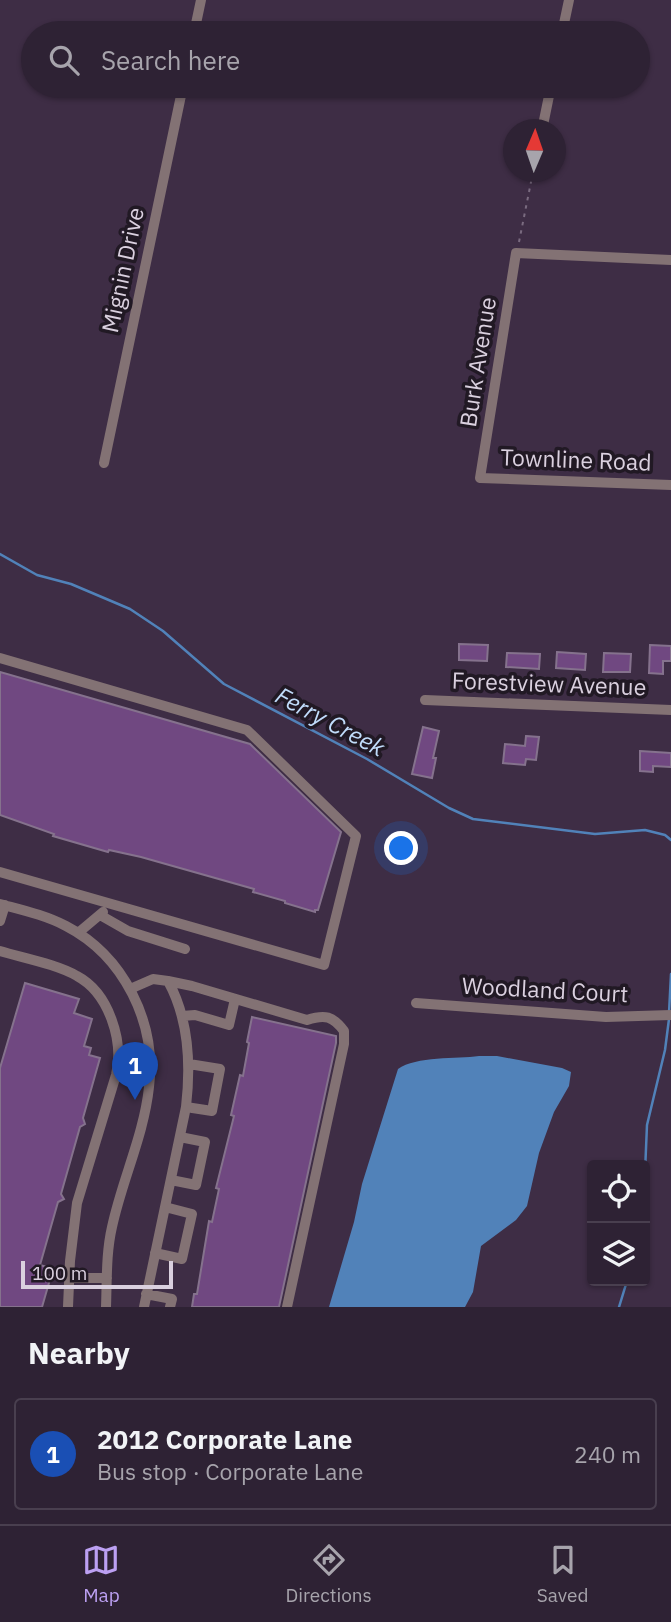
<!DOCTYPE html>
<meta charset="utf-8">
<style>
body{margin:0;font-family:"IBM Plex Sans",sans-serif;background:#362a3c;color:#f1f3f6}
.controls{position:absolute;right:21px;bottom:21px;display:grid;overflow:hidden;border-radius:7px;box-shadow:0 2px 5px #0004}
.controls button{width:63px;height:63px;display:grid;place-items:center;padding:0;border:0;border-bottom:2px solid #493f4f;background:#2e2234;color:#f1f3f6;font:35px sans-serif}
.compass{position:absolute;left:503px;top:119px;width:63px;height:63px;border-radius:50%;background:#2e2234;box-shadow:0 2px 5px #0004;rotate:2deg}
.scale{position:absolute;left:21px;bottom:18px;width:152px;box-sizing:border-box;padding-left:7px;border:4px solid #dad0df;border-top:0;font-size:19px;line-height:24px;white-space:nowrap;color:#dad0df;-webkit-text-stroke:5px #211924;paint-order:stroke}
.you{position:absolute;left:402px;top:849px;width:24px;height:24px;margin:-18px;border:5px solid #fff;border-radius:50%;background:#1a73e8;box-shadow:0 0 0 10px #1a73e833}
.badge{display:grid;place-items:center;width:46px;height:46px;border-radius:50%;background:#bca0f2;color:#fff;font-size:23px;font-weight:700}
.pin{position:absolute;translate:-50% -58px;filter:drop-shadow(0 2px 4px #0008)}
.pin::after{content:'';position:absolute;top:37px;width:24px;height:21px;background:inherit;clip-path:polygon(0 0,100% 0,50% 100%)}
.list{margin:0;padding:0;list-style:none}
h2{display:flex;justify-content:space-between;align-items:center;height:91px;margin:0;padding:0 28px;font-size:30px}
h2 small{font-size:23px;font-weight:400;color:#a7a4ac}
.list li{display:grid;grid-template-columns:46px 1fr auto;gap:21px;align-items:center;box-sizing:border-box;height:112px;margin:0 14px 14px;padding:0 14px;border:2px solid #493f4f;border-radius:7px}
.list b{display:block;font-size:26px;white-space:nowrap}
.list p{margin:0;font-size:23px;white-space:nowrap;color:#a7a4ac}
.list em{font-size:23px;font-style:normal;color:#a7a4ac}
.icon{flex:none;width:38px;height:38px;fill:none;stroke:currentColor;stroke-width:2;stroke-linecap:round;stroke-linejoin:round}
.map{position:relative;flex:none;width:671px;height:1307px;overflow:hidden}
.search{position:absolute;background:#2e2234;box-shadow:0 2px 5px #0004;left:21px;right:21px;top:21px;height:77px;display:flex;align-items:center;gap:18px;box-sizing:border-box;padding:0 24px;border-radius:38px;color:#a7a4ac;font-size:26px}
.sheet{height:217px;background:#2e2234}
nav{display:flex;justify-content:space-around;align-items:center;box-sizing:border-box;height:98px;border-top:2px solid #493f4f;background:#2e2234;font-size:19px;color:#a7a4ac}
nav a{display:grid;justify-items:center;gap:4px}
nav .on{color:#bca0f2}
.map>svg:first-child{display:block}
</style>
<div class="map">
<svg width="671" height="1307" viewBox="0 0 671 1307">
<rect width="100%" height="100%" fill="#3e2d45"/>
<path fill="#5182b9" d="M479,1056H497L562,1068L571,1072L569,1086L554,1112L539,1153L527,1206L516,1220L481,1246L473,1292L465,1307H329L354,1222L362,1184L398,1069C416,1056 457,1059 479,1056Z"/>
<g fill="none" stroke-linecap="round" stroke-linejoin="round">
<path stroke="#5182b9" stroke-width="2.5" d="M0,554L37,575L71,584L130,609L163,631L224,684L367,759L449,808L473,819L595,834L645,830L665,835L671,840
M669,1013L671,974
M645,1172L647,1125L665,1050L669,1019
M619,1307L627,1281"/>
</g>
<path fill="#704881" stroke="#85728d" stroke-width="2" d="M459,644L488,645L487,661L459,660Z
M650,645L671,646V661H663V674L649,673Z
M557,652L586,654L585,670L556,668Z
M507,653L540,654L539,669L506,667Z
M604,653L631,654L630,672H603Z
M0,672L250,744L341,832L318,910H315V912L285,903V901L253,892L254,889L141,857L109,850L108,852L53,836L54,834L0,815Z
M423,727L439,731L433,758H436L432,778L412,774Z
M526,736L539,737L536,760L526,759L525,765L503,763L505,744L525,746Z
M640,751L671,753V767L653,766V772L640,771Z
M25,983L79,999L74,1013L92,1019L84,1046L91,1048L89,1055L100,1058L83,1118L85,1124L80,1127L61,1194L64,1199L58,1202L40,1265L47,1267L45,1274L51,1276L42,1307H0V1068Z
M252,1017L336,1036V1043L279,1307H192L194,1294H197L209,1221L212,1222L219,1189L216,1188L234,1116L231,1115L240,1075L243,1076L249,1043L247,1042Z"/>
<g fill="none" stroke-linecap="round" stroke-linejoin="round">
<path stroke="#7a6b80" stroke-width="2" stroke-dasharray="3.5 5" stroke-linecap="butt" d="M519,242L533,172"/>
<path stroke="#837274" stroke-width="10" d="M194,33L201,0
M562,33L569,0
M542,130L551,86
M671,260L516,253L480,478L671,485
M104,463L183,86
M0,658L247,730L356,836L324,965L0,872
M425,700L671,710
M0,904C22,910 45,915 66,926C124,956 157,1023 149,1087C144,1135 122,1180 112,1227C106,1253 107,1280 106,1307
M100,915L128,931L185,949
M0,921L5,905
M78,933L103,912
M0,951C23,958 56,964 77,976C109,993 124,1041 116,1075L77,1203L70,1261L68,1307
M168,981L192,986L307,1020C325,1014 333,1016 344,1031V1044L287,1307
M130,989L153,979L168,981C189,1019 191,1064 186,1107L144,1307
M416,1003L606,1017L671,1015
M182,1016L195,1015L229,1025L235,999
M186,1107L212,1111L220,1069L189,1064
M171,1180L196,1185L205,1142L180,1137
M155,1253L182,1259L192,1214L165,1207
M69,1278H107
M146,1294L172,1299L170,1307"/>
</g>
<g text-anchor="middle" stroke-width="7" stroke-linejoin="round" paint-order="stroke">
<g font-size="23" fill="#dad0df" stroke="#211924">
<text transform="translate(123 270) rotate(-78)" y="8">Mignin Drive</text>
<text transform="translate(478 362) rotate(-81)" y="8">Burk Avenue</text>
<text transform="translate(576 460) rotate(2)" y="8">Townline Road</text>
<text transform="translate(549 684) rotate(2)" y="8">Forestview Avenue</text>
<text transform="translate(545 990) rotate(3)" y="8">Woodland Court</text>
</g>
<g font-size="24" font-style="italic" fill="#c1dcfb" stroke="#211924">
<text transform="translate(330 722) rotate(28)" y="8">Ferry Creek</text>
</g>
</g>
</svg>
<div class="controls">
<button><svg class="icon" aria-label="locate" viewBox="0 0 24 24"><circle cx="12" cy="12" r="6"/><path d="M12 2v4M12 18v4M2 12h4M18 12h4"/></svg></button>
<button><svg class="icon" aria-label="layers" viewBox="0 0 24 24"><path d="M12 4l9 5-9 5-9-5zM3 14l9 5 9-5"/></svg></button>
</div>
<svg class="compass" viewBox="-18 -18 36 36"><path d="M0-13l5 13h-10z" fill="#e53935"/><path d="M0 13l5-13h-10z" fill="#a7a4ac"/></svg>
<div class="scale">100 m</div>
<div class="you"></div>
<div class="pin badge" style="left:135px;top:1100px;background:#1a4fb4">1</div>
<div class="search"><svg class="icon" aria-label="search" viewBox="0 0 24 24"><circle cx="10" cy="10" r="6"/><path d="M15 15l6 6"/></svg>Search here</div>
</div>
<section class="sheet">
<h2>Nearby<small></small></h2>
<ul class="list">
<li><span class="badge" style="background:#1a4fb4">1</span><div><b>2012 Corporate Lane</b><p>Bus stop · Corporate Lane</p></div><em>240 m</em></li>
</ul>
</section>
<nav>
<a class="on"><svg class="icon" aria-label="map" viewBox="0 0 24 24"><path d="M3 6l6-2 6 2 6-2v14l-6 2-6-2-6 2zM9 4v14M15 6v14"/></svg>Map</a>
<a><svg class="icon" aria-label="directions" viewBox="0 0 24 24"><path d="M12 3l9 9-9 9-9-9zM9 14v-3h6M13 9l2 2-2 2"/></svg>Directions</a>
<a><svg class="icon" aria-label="saved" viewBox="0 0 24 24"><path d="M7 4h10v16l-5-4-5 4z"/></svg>Saved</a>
</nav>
